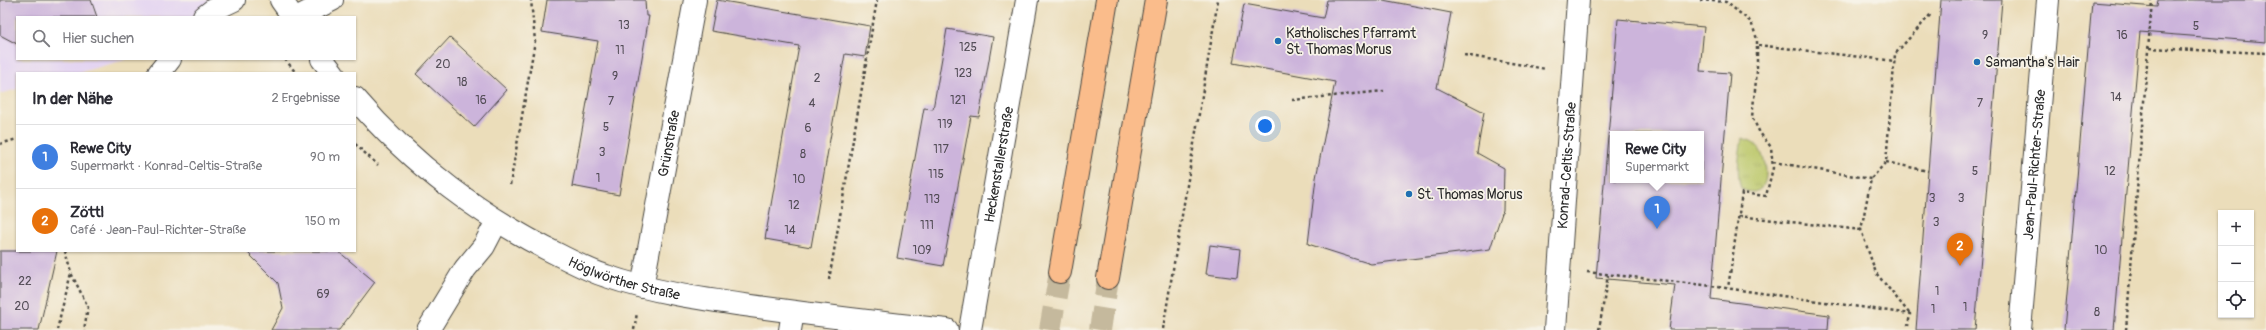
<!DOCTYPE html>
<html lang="de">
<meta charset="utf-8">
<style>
body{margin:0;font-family:Pangolin,sans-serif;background:#f7f7f7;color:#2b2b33}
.controls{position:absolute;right:12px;bottom:12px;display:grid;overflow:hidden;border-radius:0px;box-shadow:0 1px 3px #0004}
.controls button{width:36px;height:36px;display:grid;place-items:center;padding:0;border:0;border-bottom:1px solid #e1e1e2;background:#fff;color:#2b2b33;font:20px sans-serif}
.you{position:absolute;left:1265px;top:126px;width:14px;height:14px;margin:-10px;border:3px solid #fff;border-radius:50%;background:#1a73e8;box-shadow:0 0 0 6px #1a73e833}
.badge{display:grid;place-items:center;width:26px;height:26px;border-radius:50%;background:#0b8043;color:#fff;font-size:13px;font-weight:700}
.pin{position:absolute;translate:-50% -33px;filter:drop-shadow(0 1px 2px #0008)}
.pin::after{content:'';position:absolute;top:21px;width:14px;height:12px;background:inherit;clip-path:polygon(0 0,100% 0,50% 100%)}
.popup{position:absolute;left:1610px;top:131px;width:94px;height:52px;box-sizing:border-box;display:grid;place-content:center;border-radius:0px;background:#fff;filter:drop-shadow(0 1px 3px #0005);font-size:13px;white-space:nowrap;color:#7c7c81}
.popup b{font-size:15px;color:#2b2b33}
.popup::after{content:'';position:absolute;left:50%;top:100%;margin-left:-8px;border:8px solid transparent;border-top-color:#fff}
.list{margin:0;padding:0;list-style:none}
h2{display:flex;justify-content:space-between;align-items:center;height:52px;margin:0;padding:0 16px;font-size:17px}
h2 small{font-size:13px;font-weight:400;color:#7c7c81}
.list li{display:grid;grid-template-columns:26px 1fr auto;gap:12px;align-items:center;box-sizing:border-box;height:64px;padding:0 16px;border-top:1px solid #e1e1e2}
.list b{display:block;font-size:15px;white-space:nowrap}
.list p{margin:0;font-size:13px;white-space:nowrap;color:#7c7c81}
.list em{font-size:13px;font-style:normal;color:#7c7c81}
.icon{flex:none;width:22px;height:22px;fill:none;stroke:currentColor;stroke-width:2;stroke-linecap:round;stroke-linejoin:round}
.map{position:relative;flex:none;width:2266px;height:330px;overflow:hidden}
.search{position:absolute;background:#fff;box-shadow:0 1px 3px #0004;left:16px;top:16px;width:340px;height:44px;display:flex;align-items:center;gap:10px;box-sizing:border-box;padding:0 14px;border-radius:0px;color:#7c7c81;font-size:15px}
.panel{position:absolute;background:#fff;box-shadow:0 1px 3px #0004;left:16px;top:72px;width:340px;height:180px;border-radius:0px}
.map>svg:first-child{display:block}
</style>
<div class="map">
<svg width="2266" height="330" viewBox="0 0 2266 330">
<defs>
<pattern id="grass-tufts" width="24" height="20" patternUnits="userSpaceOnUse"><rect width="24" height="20" fill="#bbc769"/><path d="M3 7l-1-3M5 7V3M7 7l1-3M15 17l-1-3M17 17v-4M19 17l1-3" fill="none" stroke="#a1ab5b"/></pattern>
</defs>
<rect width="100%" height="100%" fill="#f7f3e8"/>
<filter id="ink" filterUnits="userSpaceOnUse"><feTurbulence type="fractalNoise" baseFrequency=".025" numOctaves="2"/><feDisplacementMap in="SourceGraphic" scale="8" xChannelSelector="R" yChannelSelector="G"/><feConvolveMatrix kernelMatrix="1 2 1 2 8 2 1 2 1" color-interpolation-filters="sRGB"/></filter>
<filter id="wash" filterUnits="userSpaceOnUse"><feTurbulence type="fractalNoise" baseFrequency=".012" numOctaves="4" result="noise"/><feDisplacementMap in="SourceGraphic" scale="16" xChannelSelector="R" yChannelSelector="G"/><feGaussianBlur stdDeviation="0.9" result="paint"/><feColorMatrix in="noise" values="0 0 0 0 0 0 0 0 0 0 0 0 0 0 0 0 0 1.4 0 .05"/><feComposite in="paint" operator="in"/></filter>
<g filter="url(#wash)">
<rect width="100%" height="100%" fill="#ebddba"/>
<path fill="#e3d3f2" d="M0,0H214L192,17H17V59H128L77,73H17V89L0,94Z"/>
<path fill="url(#grass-tufts)" stroke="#73794a" d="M1742,138C1748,140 1754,141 1758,147C1766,158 1773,189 1753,192C1749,192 1744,190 1741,189C1736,172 1739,156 1742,138Z"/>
<g id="blocks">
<path fill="#ccb4db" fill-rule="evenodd" d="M0,0H91L97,17H17V44L0,35Z
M547,0H645L646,16H649L619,195L572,186L598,41L542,32Z
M717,0L870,26L865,57L845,54L811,247L765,239L799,46L711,31Z
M1327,0H1383L1451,13L1437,88L1484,112L1477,153L1504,168L1503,210L1490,249L1371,264L1308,244L1316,178L1335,82L1233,63L1244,4L1323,18Z
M1941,0H2002L1975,330H1916Z
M2158,0H2266V42L2140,32L2114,330H2064L2092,2L2157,7Z
M1618,19L1704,27L1700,71L1730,73L1711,299L1829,315L1828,330H1669L1675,285L1596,278ZM1613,134H1701V180H1613Z
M947,29L993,37L979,117L971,116L943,266L897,258L924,108L933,109Z
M450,37L507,90L474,127L416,74Z
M1210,245L1240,249L1237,278L1206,274Z
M0,251H57L39,330H0Z
M246,251H338L375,282L339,330H271L283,308L278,283Z"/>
</g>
</g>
<g filter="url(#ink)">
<use href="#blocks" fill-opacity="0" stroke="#484640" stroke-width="1"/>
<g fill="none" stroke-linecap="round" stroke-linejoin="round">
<path stroke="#c5b99d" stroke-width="22" stroke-dasharray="22 11" stroke-linecap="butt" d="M1050,330L1060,272
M1100,330L1108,278"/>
<g stroke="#484640" stroke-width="24">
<g id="minor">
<path d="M281,0L293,17"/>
<path d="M204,17L213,10L234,0"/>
<path d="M298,17L332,0"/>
<path d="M322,59L333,73"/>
<path d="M159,73L170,59"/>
<path id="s1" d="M355,98C411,164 483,218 561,256C575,263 590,271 606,276C652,292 702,299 751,306C816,315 882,323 947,330"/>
<path id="s2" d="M642,287L695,0"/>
<path d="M428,330L465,269L484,246L497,221"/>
<path d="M790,330L793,312"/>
<path id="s3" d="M970,330L1027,0"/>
<path id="s4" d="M1555,330L1578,0"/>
<path id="s5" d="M2020,330L2048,0"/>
</g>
</g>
<g stroke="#484640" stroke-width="24">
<path id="highway" d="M1060,272L1107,0
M1108,278L1156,0"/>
</g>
<path stroke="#484640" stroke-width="2.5" stroke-dasharray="3 3" stroke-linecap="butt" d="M1700,0L1726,2L1751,22L1757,39V71L1752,117L1760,133L1771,147L1773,168L1766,196L1742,193L1728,288
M1758,45L1895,61
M2149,48L2266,53
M1464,55L1546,69
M285,59L296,73
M1292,100L1384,91
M0,144L17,139
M355,144L378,165
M1773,162L1871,179
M1886,162L1928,171
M510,185L535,41L531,0
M1739,216L1861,230
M65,251L71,273L88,307L84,330
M1587,272L1704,285L1910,314L1908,326
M829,280L877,0
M1909,313L1876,273L1861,230L1871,179L1886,162L1895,54L1932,13
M1163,329L1218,0
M57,330L71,273
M634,330L637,313
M1599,330L1608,275
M2126,330L2152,0"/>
<use href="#minor" stroke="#fff" stroke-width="22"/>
<use href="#highway" stroke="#fabc8b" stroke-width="22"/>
</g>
</g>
<g fill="#1f6fb2" stroke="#f7f3e8" stroke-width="1.5">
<circle cx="1278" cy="41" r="4"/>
<circle cx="1977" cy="62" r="4"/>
<circle cx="1409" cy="194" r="4"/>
</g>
<g text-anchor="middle" stroke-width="3.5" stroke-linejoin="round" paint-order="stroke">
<g font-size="12" fill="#534d57">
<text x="624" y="29">13</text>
<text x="2196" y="30">5</text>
<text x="1985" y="39">9</text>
<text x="2122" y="39">16</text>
<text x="968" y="51">125</text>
<text x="620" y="54">11</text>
<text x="443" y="68">20</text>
<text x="963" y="77">123</text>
<text x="615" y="80">9</text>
<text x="817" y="82">2</text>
<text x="462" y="86">18</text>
<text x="2116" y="101">14</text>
<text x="481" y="104">16</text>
<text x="958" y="104">121</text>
<text x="611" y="105">7</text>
<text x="812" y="107">4</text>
<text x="1980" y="107">7</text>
<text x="945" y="128">119</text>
<text x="606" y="131">5</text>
<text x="808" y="132">6</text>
<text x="941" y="153">117</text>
<text x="602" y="156">3</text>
<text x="803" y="158">8</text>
<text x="1975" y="175">5</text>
<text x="2110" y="175">12</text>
<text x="936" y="178">115</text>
<text x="598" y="182">1</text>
<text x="799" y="183">10</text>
<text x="1932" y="202">3</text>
<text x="1961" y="202">3</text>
<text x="932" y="203">113</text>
<text x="794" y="209">12</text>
<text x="1936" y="226">3</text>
<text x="927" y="229">111</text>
<text x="790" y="234">14</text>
<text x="922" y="254">109</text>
<text x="2101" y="254">10</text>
<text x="25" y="285">22</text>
<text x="1937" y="295">1</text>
<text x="323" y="298">69</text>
<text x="22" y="310">20</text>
<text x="1965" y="311">1</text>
<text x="1933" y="313">1</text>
<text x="2097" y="316">8</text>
</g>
<g font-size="14" fill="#2b2b2b" stroke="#f7f3e8" text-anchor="start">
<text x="1286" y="38">Katholisches Pfarramt<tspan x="1286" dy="16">St. Thomas Morus</tspan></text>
<text x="1985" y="67">Samantha's Hair</text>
<text x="1417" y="199">St. Thomas Morus</text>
</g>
<g font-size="14" fill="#2b2b2b" stroke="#f7f3e8">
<text dy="5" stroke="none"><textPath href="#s2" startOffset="146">Grünstraße</textPath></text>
<text dy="5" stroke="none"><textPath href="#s3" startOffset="168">Heckenstallerstraße</textPath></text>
<text dy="5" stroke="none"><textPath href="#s4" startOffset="165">Konrad-Celtis-Straße</textPath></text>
<text dy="5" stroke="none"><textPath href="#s5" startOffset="166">Jean-Paul-Richter-Straße</textPath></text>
<text dy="5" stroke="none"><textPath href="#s1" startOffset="329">Höglwörther Straße</textPath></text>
</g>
</g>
</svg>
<div class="controls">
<button>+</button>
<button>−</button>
<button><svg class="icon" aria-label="locate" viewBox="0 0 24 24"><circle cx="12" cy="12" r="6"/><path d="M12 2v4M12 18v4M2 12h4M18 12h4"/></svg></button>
</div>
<div class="you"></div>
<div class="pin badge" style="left:1657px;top:229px;background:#3f7fe0">1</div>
<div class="popup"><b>Rewe City</b>Supermarkt</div>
<div class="pin badge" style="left:1960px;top:266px;background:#e8710a">2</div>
<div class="search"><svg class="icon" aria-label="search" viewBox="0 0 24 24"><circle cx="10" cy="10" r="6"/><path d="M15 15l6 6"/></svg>Hier suchen</div>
<section class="panel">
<h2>In der Nähe<small>2 Ergebnisse</small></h2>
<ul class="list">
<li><span class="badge" style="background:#3f7fe0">1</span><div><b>Rewe City</b><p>Supermarkt · Konrad-Celtis-Straße</p></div><em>90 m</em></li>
<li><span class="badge" style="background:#e8710a">2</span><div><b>Zöttl</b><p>Café · Jean-Paul-Richter-Straße</p></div><em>150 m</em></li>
</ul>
</section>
</div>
